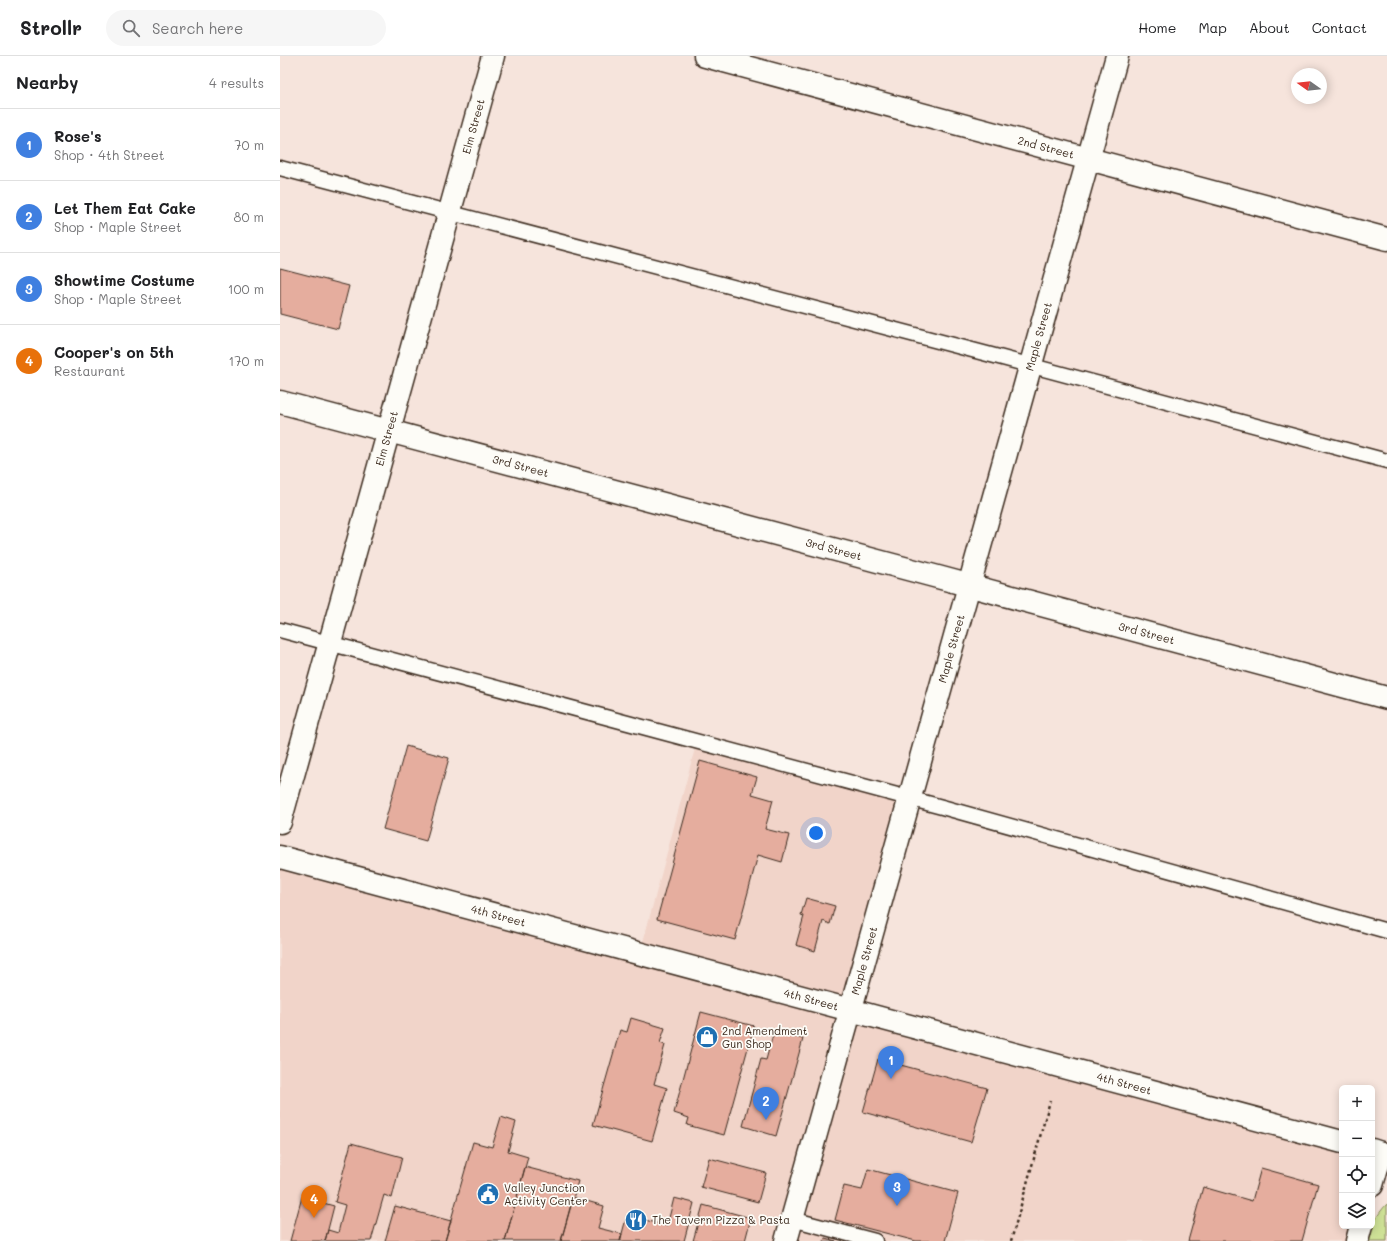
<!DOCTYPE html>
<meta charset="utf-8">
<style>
body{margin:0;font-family:Mali,sans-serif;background:#f6f6f6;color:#202124}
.controls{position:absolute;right:12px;bottom:12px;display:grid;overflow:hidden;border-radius:6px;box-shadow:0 2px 10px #0003}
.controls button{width:36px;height:36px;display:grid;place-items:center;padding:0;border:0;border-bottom:1px solid #e0e0e0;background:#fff;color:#202124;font:20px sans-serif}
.compass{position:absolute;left:1011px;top:12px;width:36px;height:36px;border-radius:50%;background:#fff;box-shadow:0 2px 10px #0003;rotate:285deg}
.you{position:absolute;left:536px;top:777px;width:14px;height:14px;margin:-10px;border:3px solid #fff;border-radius:50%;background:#1a73e8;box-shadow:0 0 0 6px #1a73e833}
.badge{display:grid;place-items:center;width:26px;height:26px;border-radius:50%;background:#1a73e8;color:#fff;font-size:13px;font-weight:700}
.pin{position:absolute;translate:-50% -33px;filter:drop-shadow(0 1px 2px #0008)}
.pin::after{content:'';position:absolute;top:21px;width:14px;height:12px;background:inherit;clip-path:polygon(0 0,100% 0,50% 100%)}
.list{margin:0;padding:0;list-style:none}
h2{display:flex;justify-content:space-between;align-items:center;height:52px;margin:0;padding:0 16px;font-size:17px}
h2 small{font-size:13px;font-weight:400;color:#757577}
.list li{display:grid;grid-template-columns:26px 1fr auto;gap:12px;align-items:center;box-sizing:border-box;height:72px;padding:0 16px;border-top:1px solid #e0e0e0}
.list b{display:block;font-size:15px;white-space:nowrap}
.list p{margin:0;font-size:13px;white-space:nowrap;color:#757577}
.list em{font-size:13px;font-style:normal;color:#757577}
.icon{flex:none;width:22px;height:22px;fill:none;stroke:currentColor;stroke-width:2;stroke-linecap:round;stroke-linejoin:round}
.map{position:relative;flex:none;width:1107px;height:1185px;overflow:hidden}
header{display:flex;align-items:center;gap:24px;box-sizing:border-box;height:56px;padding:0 20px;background:#fff;border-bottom:1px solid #e0e0e0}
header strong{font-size:19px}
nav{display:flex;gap:22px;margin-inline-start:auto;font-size:14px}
.search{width:280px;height:36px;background:#f6f6f6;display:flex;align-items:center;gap:10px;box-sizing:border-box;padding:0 14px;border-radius:22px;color:#757577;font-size:15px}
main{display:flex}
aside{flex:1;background:#fff}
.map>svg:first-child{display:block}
</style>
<header>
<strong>Strollr</strong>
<div class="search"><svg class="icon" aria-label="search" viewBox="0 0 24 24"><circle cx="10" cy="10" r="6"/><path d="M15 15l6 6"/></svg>Search here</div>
<nav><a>Home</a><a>Map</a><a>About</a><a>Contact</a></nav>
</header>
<main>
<aside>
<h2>Nearby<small>4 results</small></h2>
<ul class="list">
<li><span class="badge" style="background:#3f7fe0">1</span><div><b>Rose's</b><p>Shop · 4th Street</p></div><em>70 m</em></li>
<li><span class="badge" style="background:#3f7fe0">2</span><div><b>Let Them Eat Cake</b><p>Shop · Maple Street</p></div><em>80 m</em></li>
<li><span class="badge" style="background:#3f7fe0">3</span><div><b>Showtime Costume</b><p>Shop · Maple Street</p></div><em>100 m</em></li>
<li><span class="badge" style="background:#e8710a">4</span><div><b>Cooper's on 5th</b><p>Restaurant</p></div><em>170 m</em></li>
</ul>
</aside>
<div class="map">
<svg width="1107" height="1185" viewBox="0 0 1107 1185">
<rect width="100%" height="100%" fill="#f6e4dc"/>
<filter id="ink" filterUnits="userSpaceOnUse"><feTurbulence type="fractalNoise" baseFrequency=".025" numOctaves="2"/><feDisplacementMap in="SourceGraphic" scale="8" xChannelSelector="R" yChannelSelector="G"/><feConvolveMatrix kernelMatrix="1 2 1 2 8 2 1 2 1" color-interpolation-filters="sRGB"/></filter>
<g filter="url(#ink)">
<path fill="#f1d4c9" d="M417,685L630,742L571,953L1062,1086V1170H1081L1077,1185H0V801L360,897Z"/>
<path fill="#cee196" stroke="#84865a" d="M1107,1148V1185H1088C1092,1170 1096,1159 1107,1148Z"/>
<path fill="#e5ad9e" stroke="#3b2a1e" d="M0,212L69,230L58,273L0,258Z
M126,690L169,702L146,785L103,773Z
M420,705L477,721L472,738L493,744L485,773L509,779L502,806L478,799L455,884L377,863Z
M526,842L555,850L550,868L543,865L535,895L516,889L524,860L521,859Z
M421,956L474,970L444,1079L407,1069L409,1062L394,1057Z
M351,962L385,972L380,987L385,989L374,1028L387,1032L372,1085L313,1069L340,974L347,976Z
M494,975L523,983L496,1080L463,1070L481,1003L486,1004Z
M598,1003L707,1032L691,1086L583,1056Z
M221,1061L236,1066L228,1095L248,1101L225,1185H165L193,1086L212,1091Z
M71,1087L122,1101L112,1142L104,1139L91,1185H45L48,1174L58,1177L65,1149L55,1146Z
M429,1102L486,1117L478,1146L421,1131Z
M245,1111L298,1125L281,1185H225Z
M981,1112L1038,1128L1022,1185H908L923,1131L972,1145Z
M588,1113L678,1137L665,1185H636L555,1164L564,1130L582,1134Z
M22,1141L54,1150L45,1185H10Z
M293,1141L324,1150L318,1172L342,1178L340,1185H281Z
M394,1142L414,1147L404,1185H340L347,1159L387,1170Z
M423,1149L471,1162L465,1185H413Z
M115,1150L171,1165L165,1185H105Z
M545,1182L556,1185H544Z"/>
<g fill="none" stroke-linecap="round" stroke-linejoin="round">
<g stroke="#3b2a1e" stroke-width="17">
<path id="service" d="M0,112L715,300L1107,405
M0,574L662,751L1107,875
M512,1163L595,1185"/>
</g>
<g stroke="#3b2a1e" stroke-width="25">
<g id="minor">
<path id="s1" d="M425,0L1107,183"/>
<path id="s2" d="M0,346L654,520L1107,642"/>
<path id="s3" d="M0,766L213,0"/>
<path d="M1092,1129L1101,1097"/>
<path id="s4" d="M506,1185L837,0"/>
<path d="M1077,1185L1081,1170"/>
</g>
</g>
<g stroke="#3b2a1e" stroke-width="25">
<g id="tertiary">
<path id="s5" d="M0,801L1062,1086"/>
<path d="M1092,1094L1107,1099"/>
</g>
</g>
<path stroke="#3b2a1e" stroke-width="2.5" stroke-dasharray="3 3" stroke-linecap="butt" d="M731,1185L770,1045"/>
<use href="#service" stroke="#fdfcf7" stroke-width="14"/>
<use href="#minor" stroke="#fdfcf7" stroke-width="22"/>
<use href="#tertiary" stroke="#fdfcf7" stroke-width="22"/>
</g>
</g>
<defs>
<g id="shop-disc" transform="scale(1.15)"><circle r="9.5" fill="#1f6fb2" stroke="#fdfcf7"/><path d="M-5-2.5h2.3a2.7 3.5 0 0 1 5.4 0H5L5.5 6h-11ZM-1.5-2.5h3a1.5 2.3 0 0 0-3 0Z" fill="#fff"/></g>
<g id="civic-disc" transform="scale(1.15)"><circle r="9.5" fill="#1f6fb2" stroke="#fdfcf7"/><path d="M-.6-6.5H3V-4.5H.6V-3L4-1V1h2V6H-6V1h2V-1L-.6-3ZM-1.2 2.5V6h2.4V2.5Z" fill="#fff"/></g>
<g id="restaurant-disc" transform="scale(1.15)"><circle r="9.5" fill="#1f6fb2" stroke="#fdfcf7"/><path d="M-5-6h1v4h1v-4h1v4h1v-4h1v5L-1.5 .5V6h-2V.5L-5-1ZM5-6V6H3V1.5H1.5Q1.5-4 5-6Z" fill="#fff"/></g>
</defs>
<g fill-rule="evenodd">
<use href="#shop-disc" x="427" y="981"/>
<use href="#civic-disc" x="208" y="1138"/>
<use href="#restaurant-disc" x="356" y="1164"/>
</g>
<g text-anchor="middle" stroke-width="3.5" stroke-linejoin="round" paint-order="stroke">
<g font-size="11" fill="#3b2a1e" stroke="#fdfcf7">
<text dy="4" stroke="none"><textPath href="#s3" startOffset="722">Elm Street</textPath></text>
<text dy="4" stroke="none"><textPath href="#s1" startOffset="353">2nd Street</textPath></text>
<text dy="4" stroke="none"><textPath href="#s4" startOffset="939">Maple Street</textPath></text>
<text dy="4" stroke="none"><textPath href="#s3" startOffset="398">Elm Street</textPath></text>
<text dy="4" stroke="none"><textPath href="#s2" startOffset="249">3rd Street</textPath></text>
<text dy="4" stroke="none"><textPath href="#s2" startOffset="573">3rd Street</textPath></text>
<text dy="4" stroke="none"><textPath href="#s2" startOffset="897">3rd Street</textPath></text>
<text dy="4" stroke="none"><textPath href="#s4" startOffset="615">Maple Street</textPath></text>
<text dy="4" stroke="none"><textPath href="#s5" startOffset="226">4th Street</textPath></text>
<text dy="4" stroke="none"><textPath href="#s4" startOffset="291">Maple Street</textPath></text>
<text dy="4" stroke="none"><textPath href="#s5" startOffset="550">4th Street</textPath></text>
<text dy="4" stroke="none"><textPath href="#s5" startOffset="874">4th Street</textPath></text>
</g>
<g font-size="11" fill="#3b2a1e" stroke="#fdfcf7" text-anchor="start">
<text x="442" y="979">2nd Amendment<tspan x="442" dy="13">Gun Shop</tspan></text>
<text x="224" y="1136">Valley Junction<tspan x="224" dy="13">Activity Center</tspan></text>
<text x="372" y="1168">The Tavern Pizza &amp; Pasta</text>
</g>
</g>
</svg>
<div class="controls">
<button>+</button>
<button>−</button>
<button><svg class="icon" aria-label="locate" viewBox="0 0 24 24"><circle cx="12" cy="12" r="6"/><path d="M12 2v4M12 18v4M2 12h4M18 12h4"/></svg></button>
<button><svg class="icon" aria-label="layers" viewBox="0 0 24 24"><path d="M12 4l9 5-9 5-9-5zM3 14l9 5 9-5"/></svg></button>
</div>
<svg class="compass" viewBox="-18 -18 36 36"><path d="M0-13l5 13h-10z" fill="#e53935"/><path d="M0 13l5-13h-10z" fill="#757577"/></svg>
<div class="you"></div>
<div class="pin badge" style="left:611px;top:1023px;background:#3f7fe0">1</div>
<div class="pin badge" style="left:486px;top:1064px;background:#3f7fe0">2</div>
<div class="pin badge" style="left:617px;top:1150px;background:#3f7fe0">3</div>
<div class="pin badge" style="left:34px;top:1162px;background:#e8710a">4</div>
</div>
</main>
